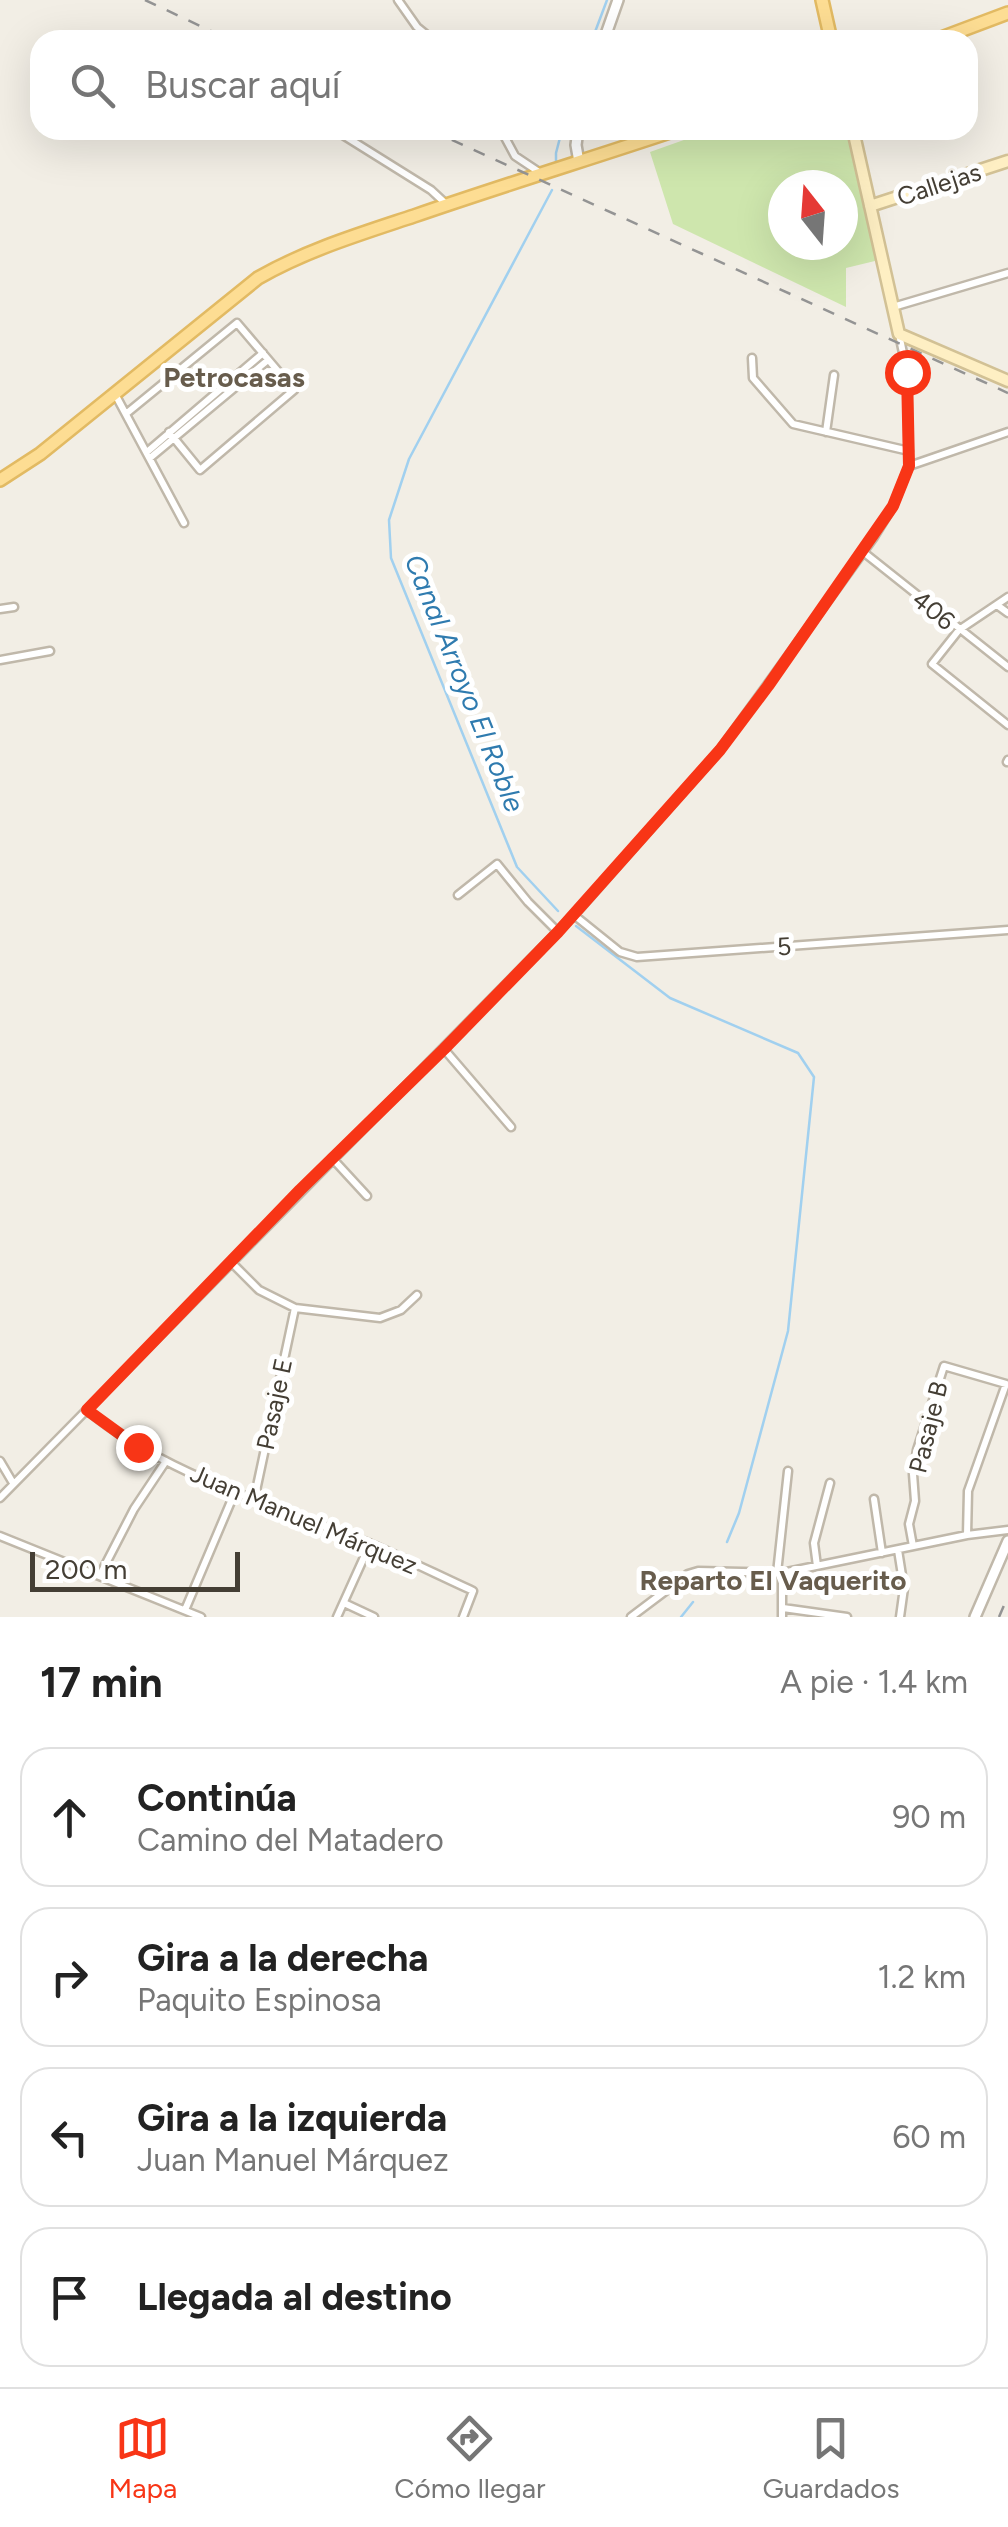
<!DOCTYPE html>
<html lang="es">
<meta charset="utf-8">
<style>
body{margin:0;font-family:Figtree,sans-serif;background:#f6f6f6;color:#222}
.compass{position:absolute;left:768px;top:170px;width:90px;height:90px;border-radius:50%;background:#fff;box-shadow:0 10px 40px #0002;rotate:343deg}
.scale{position:absolute;left:30px;bottom:25px;width:210px;box-sizing:border-box;padding-left:10px;border:5px solid #443e34;border-top:0;font-size:28px;line-height:35px;white-space:nowrap;color:#443e34;-webkit-text-stroke:8px #fff;paint-order:stroke}
.stop{position:absolute;width:30px;height:30px;margin:-22px;border:8px solid #f83516;border-radius:50%;background:#fff}
.stop.end{background:#f83516;border-color:#fff;box-shadow:0 2px 10px #0008}
.list{margin:0;padding:0;list-style:none}
h2{display:flex;justify-content:space-between;align-items:center;height:130px;margin:0;padding:0 40px;font-size:42px}
h2 small{font-size:32px;font-weight:400;color:#767676}
.list li{display:grid;grid-template-columns:65px 1fr auto;gap:30px;align-items:center;box-sizing:border-box;height:140px;margin:0 20px 20px;padding:0 20px;border:2px solid #e0e0e0;border-radius:30px}
.list b{display:block;font-size:38px;white-space:nowrap}
.list p{margin:0;font-size:32px;white-space:nowrap;color:#767676}
.list em{font-size:32px;font-style:normal;color:#767676}
.icon{flex:none;width:55px;height:55px;fill:none;stroke:currentColor;stroke-width:2;stroke-linecap:round;stroke-linejoin:round}
.map{position:relative;flex:none;width:1008px;height:1617px;overflow:hidden}
.search{position:absolute;background:#fff;box-shadow:0 10px 40px #0002;left:30px;right:30px;top:30px;height:110px;display:flex;align-items:center;gap:25px;box-sizing:border-box;padding:0 35px;border-radius:30px;color:#767676;font-size:38px}
.sheet{height:770px;background:#fff}
nav{display:flex;justify-content:space-around;align-items:center;box-sizing:border-box;height:140px;border-top:2px solid #e0e0e0;background:#fff;font-size:28px;color:#767676}
nav a{display:grid;justify-items:center;gap:5px}
nav .on{color:#f83516}
.map>svg:first-child{display:block}
</style>
<div class="map">
<svg width="1008" height="1617" viewBox="0 0 1008 1617">
<rect width="100%" height="100%" fill="#f2eee5"/>
<path fill="#cee6ad" fill-rule="evenodd" d="M712,130H849L879,260L846,268V307L673,224L650,152ZM783,185H843V245H783Z"/>
<g fill="none" stroke-linecap="round" stroke-linejoin="round">
<path stroke="#a1d0ef" stroke-width="2.5" d="M592,40L607,0
M556,162V153L562,130
M552,190L409,459L389,520L391,558L517,867L558,911
M576,926L670,998L798,1053L814,1077L788,1331L739,1513L727,1542
M681,1617L693,1602"/>
<g stroke="#c0b8aa" stroke-width="11">
<path id="minor" d="M398,0L417,27L433,40
M335,130L431,190L445,203
M501,130L515,156L539,172
M893,307L1008,273
M752,358L753,378L793,424L909,451
M115,394L184,523
M127,413L237,323L294,390L200,470L169,432
M826,432L834,375
M147,452L263,353
M150,458L268,360
M909,466L1008,432
M862,551L1008,667
M1008,597L959,630L932,664L1008,725
M997,605L1008,613
M0,609L14,607
M0,660L50,651
M1007,762L1008,760
M458,895L497,864L528,902L558,932
M574,915L620,952L637,957L1008,930
M444,1049L511,1127
M332,1158L367,1196
M232,1263L259,1290L295,1308L380,1318L401,1310L417,1295
M87,1410C168,1477 273,1504 369,1543C404,1558 438,1575 473,1591L463,1617
M0,1461L13,1483
M0,1498L574,915L720,750L874,537L893,506L909,466L907,372L899,334
M874,1499L882,1553
M254,1500L295,1308
M0,1536L201,1617
M913,1546L909,1524L915,1501L913,1474L917,1450L944,1366L1006,1384L968,1491L967,1535
M898,1550L904,1588L900,1617
M817,1566L814,1543L830,1483
M777,1573L788,1471
M782,1573V1617
M100,1575L134,1509L166,1461
M344,1603L374,1617
M783,1608L847,1617
M185,1610L235,1492
M337,1617L370,1544
M631,1617L688,1574L698,1571L782,1573L967,1535L1008,1530"/>
</g>
<g stroke="#c0b8aa" stroke-width="14">
<path id="tertiary" d="M604,40L618,0
M578,130L576,145L579,162
M975,1617L1008,1541"/>
</g>
<g stroke="#d2c195" stroke-width="15">
<path id="secondary" d="M853,130L899,334L1008,381
M870,206L1008,161"/>
</g>
<g stroke="#e2ba63" stroke-width="16">
<path id="primary" d="M822,0L831,40
M936,40L1008,13
M0,480L40,454L258,278C307,250 360,234 414,216C501,186 589,159 676,130"/>
</g>
<use href="#minor" stroke="#fff" stroke-width="6"/>
<use href="#tertiary" stroke="#fff" stroke-width="9"/>
<use href="#secondary" stroke="#feefc3" stroke-width="10"/>
<use href="#primary" stroke="#fddd93" stroke-width="11"/>
<path stroke="#949494" stroke-width="2.5" stroke-dasharray="12 12" stroke-linecap="butt" d="M145,0L230,40
M430,130L1008,393
M999,1617L1008,1596"/>
</g>
<g fill="none" stroke-linecap="round" stroke-linejoin="round">
<path stroke="#f83516" stroke-width="12" d="M138,1447L87,1410L300,1190L444,1049L558,932L720,750L768,686L893,506L909,466L907,372"/>
</g>
<g text-anchor="middle" stroke-width="10" stroke-linejoin="round" paint-order="stroke">
<g font-size="25" fill="#443e34" stroke="#fff">
<text transform="translate(939 184) rotate(-18)" y="9">Callejas</text>
<text transform="translate(934 610) rotate(39)" y="9">406</text>
<text transform="translate(784 946) rotate(-4)" y="9">5</text>
<text transform="translate(274 1404) rotate(-78)" y="9">Pasaje E</text>
<text transform="translate(928 1427) rotate(-76)" y="9">Pasaje B</text>
<text transform="translate(304 1519) rotate(23)" y="9">Juan Manuel Márquez</text>
</g>
<g font-size="28" font-weight="bold" fill="#675c4c" stroke="#fff">
<text x="234" y="387">Petrocasas</text>
<text x="773" y="1590">Reparto El Vaquerito</text>
</g>
<g font-size="28" font-style="italic" fill="#2f7baf" stroke="#fff">
<text transform="translate(465 683) rotate(68)" y="10">Canal Arroyo El Roble</text>
</g>
</g>
</svg>
<svg class="compass" viewBox="-18 -18 36 36"><path d="M0-13l5 13h-10z" fill="#e53935"/><path d="M0 13l5-13h-10z" fill="#767676"/></svg>
<div class="scale">200 m</div>
<div class="stop" style="left:907px;top:372px"></div>
<div class="stop end" style="left:138px;top:1447px"></div>
<div class="search"><svg class="icon" aria-label="search" viewBox="0 0 24 24"><circle cx="10" cy="10" r="6"/><path d="M15 15l6 6"/></svg>Buscar aquí</div>
</div>
<section class="sheet">
<h2>17 min<small>A pie · 1.4 km</small></h2>
<ul class="list">
<li><svg class="icon" aria-label="ahead" viewBox="0 0 24 24"><path d="M12 20V5M6 11l6-6 6 6"/></svg><div><b>Continúa</b><p>Camino del Matadero</p></div><em>90 m</em></li>
<li><svg class="icon" aria-label="right" viewBox="0 0 24 24"><path d="M7 20v-9h11M14 6l5 5-5 5"/></svg><div><b>Gira a la derecha</b><p>Paquito Espinosa</p></div><em>1.2 km</em></li>
<li><svg class="icon" aria-label="left" viewBox="0 0 24 24"><path d="M17 20v-9H6M10 6l-5 5 5 5"/></svg><div><b>Gira a la izquierda</b><p>Juan Manuel Márquez</p></div><em>60 m</em></li>
<li><svg class="icon" aria-label="arrive" viewBox="0 0 24 24"><path d="M6 21V4h12l-3 4 3 4H6"/></svg><div><b>Llegada al destino</b></div></li>
</ul>
</section>
<nav>
<a class="on"><svg class="icon" aria-label="map" viewBox="0 0 24 24"><path d="M3 6l6-2 6 2 6-2v14l-6 2-6-2-6 2zM9 4v14M15 6v14"/></svg>Mapa</a>
<a><svg class="icon" aria-label="directions" viewBox="0 0 24 24"><path d="M12 3l9 9-9 9-9-9zM9 14v-3h6M13 9l2 2-2 2"/></svg>Cómo llegar</a>
<a><svg class="icon" aria-label="saved" viewBox="0 0 24 24"><path d="M7 4h10v16l-5-4-5 4z"/></svg>Guardados</a>
</nav>
